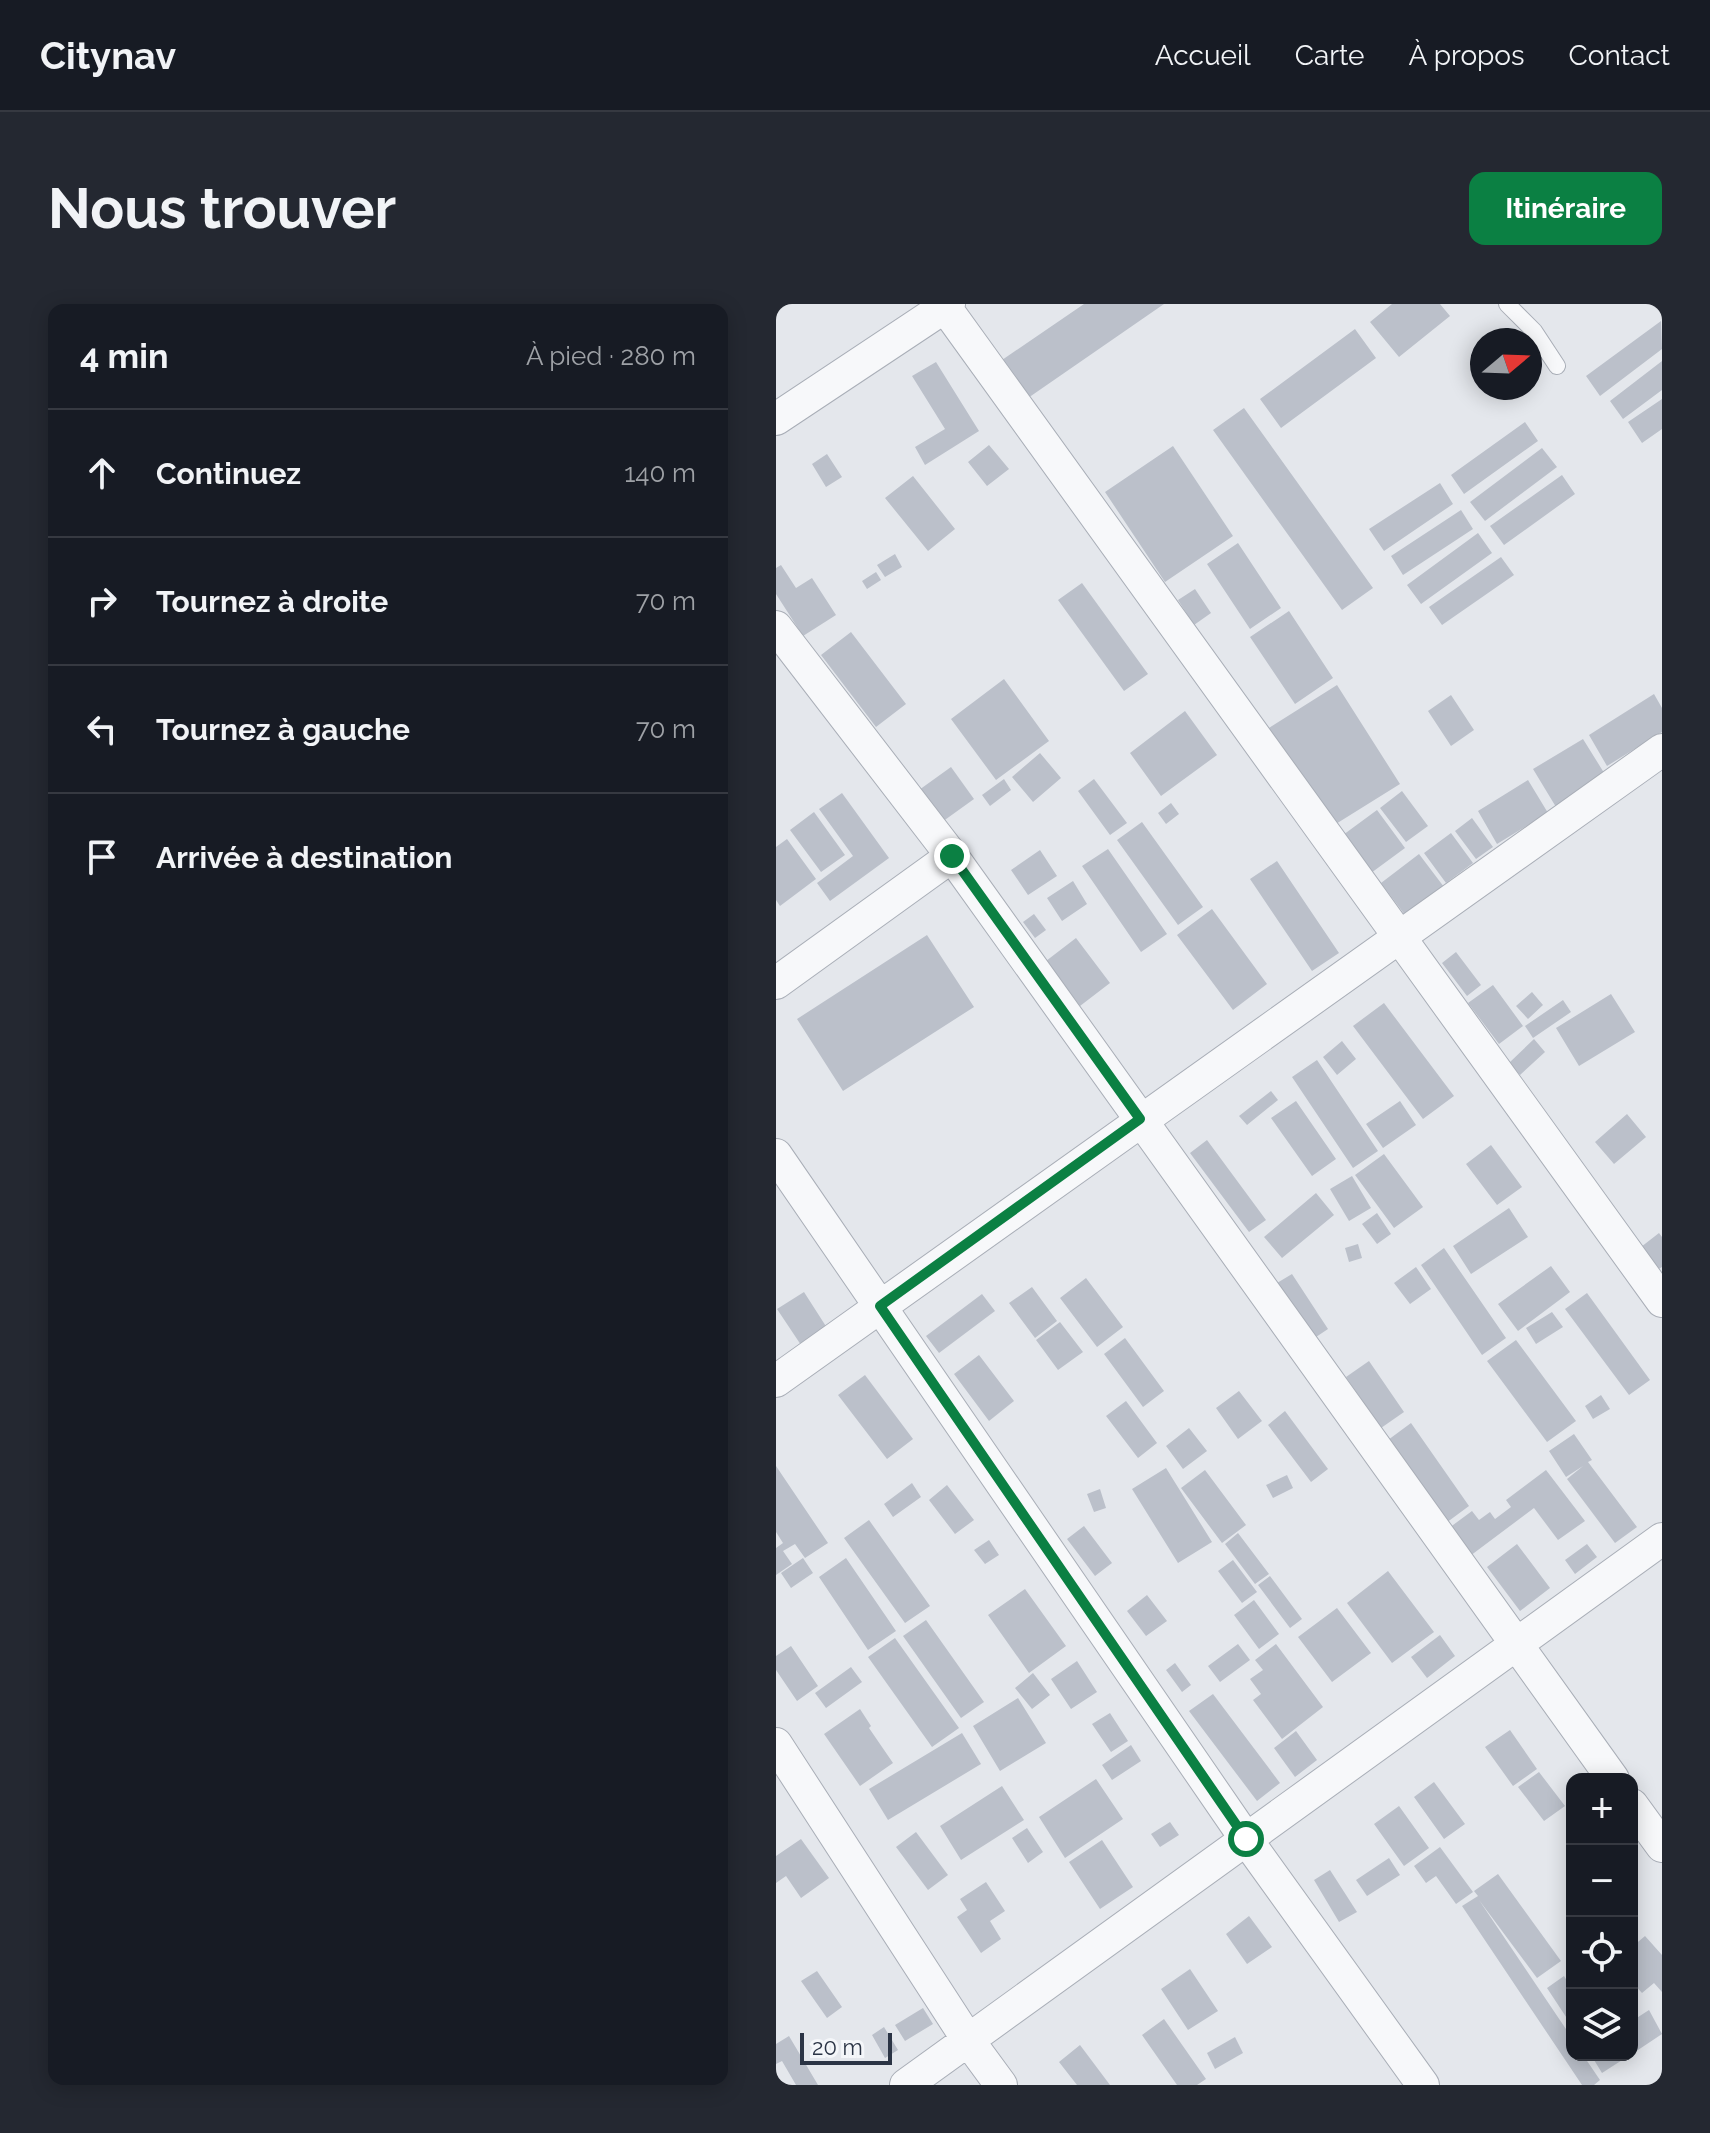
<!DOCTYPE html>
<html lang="fr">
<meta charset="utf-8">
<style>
body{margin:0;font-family:Raleway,sans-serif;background:#242831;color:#f1f3f6}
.controls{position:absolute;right:24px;bottom:24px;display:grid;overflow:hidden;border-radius:16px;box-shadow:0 4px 20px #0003}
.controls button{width:72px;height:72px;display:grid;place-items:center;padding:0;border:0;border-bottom:2px solid #363941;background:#171b24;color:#f1f3f6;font:40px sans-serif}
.compass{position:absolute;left:694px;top:24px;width:72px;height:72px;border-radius:50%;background:#171b24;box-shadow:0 4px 20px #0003;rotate:71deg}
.scale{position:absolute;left:24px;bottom:20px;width:92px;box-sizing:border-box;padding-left:8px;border:4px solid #2b3445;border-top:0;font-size:22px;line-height:28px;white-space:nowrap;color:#2b3445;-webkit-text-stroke:6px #f4f6f9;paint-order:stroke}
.stop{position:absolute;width:24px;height:24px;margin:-18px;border:6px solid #0b8043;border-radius:50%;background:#fff}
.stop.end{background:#0b8043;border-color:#fff;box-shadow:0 2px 8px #0008}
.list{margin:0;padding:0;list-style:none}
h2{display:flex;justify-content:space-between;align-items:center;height:104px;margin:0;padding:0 32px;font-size:34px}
h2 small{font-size:26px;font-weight:400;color:#9ea1a6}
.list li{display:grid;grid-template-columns:52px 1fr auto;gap:24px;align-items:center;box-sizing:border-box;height:128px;padding:0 32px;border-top:2px solid #363941}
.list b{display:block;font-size:30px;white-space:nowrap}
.list em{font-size:26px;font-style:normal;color:#9ea1a6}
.icon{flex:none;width:44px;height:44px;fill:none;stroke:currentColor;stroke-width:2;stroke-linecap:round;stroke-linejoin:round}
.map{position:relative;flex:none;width:886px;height:1781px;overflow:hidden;border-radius:16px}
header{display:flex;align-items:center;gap:48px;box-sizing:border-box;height:112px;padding:0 40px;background:#171b24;border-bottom:2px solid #363941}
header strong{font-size:38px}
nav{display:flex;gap:44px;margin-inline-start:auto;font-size:28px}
.intro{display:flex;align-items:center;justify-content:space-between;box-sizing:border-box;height:192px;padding:0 48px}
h1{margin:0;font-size:56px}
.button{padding:20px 36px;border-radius:16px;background:#0b8043;color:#fff;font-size:28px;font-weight:700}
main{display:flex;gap:48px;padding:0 48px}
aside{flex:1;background:#171b24;border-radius:16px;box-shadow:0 4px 20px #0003}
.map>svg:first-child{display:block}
</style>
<header>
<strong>Citynav</strong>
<nav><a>Accueil</a><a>Carte</a><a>À propos</a><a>Contact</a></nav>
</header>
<div class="intro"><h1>Nous trouver</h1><a class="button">Itinéraire</a></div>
<main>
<aside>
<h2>4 min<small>À pied · 280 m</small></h2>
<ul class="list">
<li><svg class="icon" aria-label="ahead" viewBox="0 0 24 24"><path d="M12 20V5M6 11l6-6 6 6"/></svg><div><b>Continuez</b></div><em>140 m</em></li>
<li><svg class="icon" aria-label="right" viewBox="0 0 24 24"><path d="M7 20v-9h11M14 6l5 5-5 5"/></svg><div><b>Tournez à droite</b></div><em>70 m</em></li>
<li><svg class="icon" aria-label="left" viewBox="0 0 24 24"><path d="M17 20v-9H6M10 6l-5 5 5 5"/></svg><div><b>Tournez à gauche</b></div><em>70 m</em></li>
<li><svg class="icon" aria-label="arrive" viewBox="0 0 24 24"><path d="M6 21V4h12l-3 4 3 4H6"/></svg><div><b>Arrivée à destination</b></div></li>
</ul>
</aside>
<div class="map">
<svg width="886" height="1781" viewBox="0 0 886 1781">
<rect width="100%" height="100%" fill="#e4e7ec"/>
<path fill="#bbc0ca" d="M308,0H388L252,94L226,56Z
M616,0H664L674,12L623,53L594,18Z
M885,17L886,45L824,92L810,72Z
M579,25L600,54L505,124L484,95Z
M886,57V86L847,115L834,97Z
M160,58L203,127L149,161L139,143L169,125L136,72Z
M886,95V125L866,139L852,118Z
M468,104L597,284L566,306L437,126Z
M749,118L762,137L688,190L675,171Z
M213,141L233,165L211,182L192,158Z
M397,142L457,232L389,278L329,188Z
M766,144L781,163L709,217L694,198Z
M51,150L66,173L50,183L36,160Z
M786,171L799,190L728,241L714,222Z
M137,172L179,225L152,247L109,194Z
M664,179L677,200L608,247L593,225Z
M685,206L697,225L627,271L615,252Z
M702,229L716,249L645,300L631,281Z
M462,239L505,304L474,325L431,260Z
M119,250L126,263L109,273L101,261Z
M725,253L738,271L666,321L653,303Z
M5,261L20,284L36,274L60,311L27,332L0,290V264Z
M100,268L105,276L91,285L86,277Z
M306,279L372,370L348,387L282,296Z
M419,285L435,309L418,321L402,296Z
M513,307L557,374L519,400L474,333Z
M75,328L130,400L100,423L45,351Z
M228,375L273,437L220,476L175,415Z
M561,381L624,480L555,523L493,424Z
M878,390L886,404V428L831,462L813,431Z
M675,391L698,426L675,442L652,407Z
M409,407L441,451L385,492L354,449Z
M807,435L830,472L780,503L757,465Z
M264,449L285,474L257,498L236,473Z
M175,463L198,495L166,518L143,486Z
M228,475L235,486L214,502L206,491Z
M318,475L351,519L334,531L302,487Z
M752,476L772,509L721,540L702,507Z
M626,487L652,522L630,538L604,504Z
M66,489L113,554L54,597L41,579L77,552L43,505Z
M395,499L403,510L390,520L382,509Z
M601,506L629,544L595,569L567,531Z
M38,508L69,551L45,568L14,526Z
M696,514L717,543L700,555L679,527Z
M366,518L427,603L402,621L341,536Z
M675,529L697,559L670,579L648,549Z
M11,535L40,575L4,602L0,596V543Z
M332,545L391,630L365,648L306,562Z
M264,546L281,572L252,591L235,566Z
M643,550L668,583L629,611L605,579Z
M501,557L563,649L536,667L474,575Z
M297,577L311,600L286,617L271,594Z
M436,605L491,680L457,706L401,631Z
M258,610L270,626L259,634L247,618Z
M151,631L198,703L67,787L21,715Z
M300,634L334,679L304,702L270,657Z
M680,648L705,681L691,692L666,659Z
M717,681L747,722L723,740L692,699Z
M756,688L767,701L752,715L740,702Z
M835,690L859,728L803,762L780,724Z
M787,696L795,708L757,734L749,722Z
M608,699L678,792L647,815L577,722Z
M758,735L769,748L744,771L733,759Z
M566,737L580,755L561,771L547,753Z
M541,756L602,847L577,864L516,773Z
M495,787L502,796L471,821L463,812Z
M520,797L560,855L536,872L495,814Z
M624,797L640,821L607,844L590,820Z
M851,810L870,833L838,860L819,838Z
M431,836L490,916L473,928L414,849Z
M715,841L746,883L721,901L690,860Z
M608,850L647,903L618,924L579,871Z
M576,872L595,904L573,917L554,885Z
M540,889L558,911L506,954L488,933Z
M733,904L752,933L695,970L677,942Z
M601,909L615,930L601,940L586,920Z
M883,929L886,933V963L881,966L865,943Z
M582,940L586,954L573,958L569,944Z
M668,944L730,1034L706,1051L645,961Z
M775,962L794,988L742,1027L722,1000Z
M640,963L655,985L634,1000L618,979Z
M516,970L552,1025L537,1035L501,979Z
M310,974L347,1023L321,1043L284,994Z
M256,983L281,1017L259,1034L233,999Z
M28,988L53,1027L27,1044L1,1005Z
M811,989L874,1076L853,1091L789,1005Z
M206,990L219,1007L163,1049L150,1032Z
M776,1008L787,1023L760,1040L750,1024Z
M284,1018L307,1048L282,1066L260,1036Z
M349,1034L388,1087L367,1103L328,1050Z
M740,1036L800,1117L771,1138L711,1057Z
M203,1051L238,1097L213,1117L178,1070Z
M593,1057L628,1108L605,1124L570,1073Z
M89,1071L137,1135L111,1155L62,1091Z
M463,1087L486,1117L462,1135L440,1104Z
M825,1091L834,1105L817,1115L809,1102Z
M350,1097L381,1139L362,1154L330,1112Z
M509,1107L552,1165L535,1178L492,1121Z
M635,1119L693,1202L670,1219L612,1136Z
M413,1124L431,1147L407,1165L390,1142Z
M798,1130L816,1156L812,1158L861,1223L839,1239L791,1175L807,1162L790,1173L773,1147Z
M0,1162L52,1239L29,1254L19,1240L7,1247L16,1260L0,1271V1244L7,1239L0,1228Z
M390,1164L436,1238L402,1259L356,1185Z
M429,1166L470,1221L446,1239L405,1184Z
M770,1166L809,1217L782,1236L758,1204L694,1252L673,1224L696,1207L703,1216L714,1208L719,1215L735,1203L730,1196Z
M511,1171L517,1184L497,1194L490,1181Z
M136,1179L145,1193L117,1213L108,1200Z
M171,1181L198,1216L179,1230L153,1196Z
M324,1185L330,1204L318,1208L311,1190Z
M93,1216L154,1302L129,1319L68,1234Z
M308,1222L336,1259L319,1272L291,1235Z
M462,1229L493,1270L479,1280L449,1240Z
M213,1236L223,1251L209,1260L198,1246Z
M741,1240L774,1284L744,1307L711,1263Z
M811,1240L821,1253L799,1270L789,1256Z
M27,1254L37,1269L15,1284L5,1269Z
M70,1254L120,1327L92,1346L43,1273Z
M457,1256L481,1288L466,1299L442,1267Z
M612,1267L658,1328L616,1359L571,1299Z
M494,1272L526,1315L514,1324L482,1281Z
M249,1285L290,1342L253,1369L212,1311Z
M371,1291L391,1317L370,1332L351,1307Z
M478,1296L503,1330L483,1345L458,1311Z
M561,1304L595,1349L556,1378L522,1333Z
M150,1316L208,1398L185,1414L127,1332Z
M664,1331L679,1352L651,1374L635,1353Z
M119,1334L183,1424L156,1443L92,1353Z
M462,1340L474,1356L444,1378L432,1362Z
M500,1340L547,1403L506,1435L477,1396L485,1390L474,1375L487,1366L479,1356Z
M15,1342L42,1382L21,1397L0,1366V1352Z
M301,1357L321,1388L295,1405L275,1375Z
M399,1359L415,1381L406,1388L390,1366Z
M75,1363L86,1378L50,1404L39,1389Z
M257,1369L274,1391L256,1405L239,1384Z
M437,1390L504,1479L481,1497L413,1407Z
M242,1394L270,1439L224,1467L197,1422Z
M84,1405L95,1422L93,1424L117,1459L84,1482L48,1430Z
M334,1409L352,1437L335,1448L316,1420Z
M734,1426L761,1465L737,1482L709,1443Z
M520,1427L541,1456L519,1473L498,1444Z
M186,1429L205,1460L112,1516L93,1485Z
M355,1441L365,1457L336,1476L326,1461Z
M763,1468L789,1502L768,1517L742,1483Z
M320,1475L347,1515L289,1554L263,1513Z
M658,1478L689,1520L668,1535L638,1493Z
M226,1482L248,1516L185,1556L164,1522Z
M623,1502L653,1544L628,1562L598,1520Z
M394,1518L403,1531L384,1543L375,1530Z
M251,1524L267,1548L252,1559L236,1534Z
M140,1528L172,1571L152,1586L120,1543Z
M25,1535L53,1574L25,1594L10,1572L0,1579V1552Z
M326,1536L357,1583L324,1605L293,1558Z
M664,1543L697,1588L680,1600L660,1572L650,1579L638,1562Z
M613,1554L624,1571L591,1592L580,1576Z
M554,1566L581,1608L563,1618L538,1576Z
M722,1570L785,1657L761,1674L703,1596L796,1734V1751H807L824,1776L818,1781H806L686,1602L702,1592L698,1587Z
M210,1578L229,1607L214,1617L225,1635L205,1649L181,1613L191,1606L184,1595Z
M473,1612L496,1643L471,1660L450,1630Z
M869,1632L886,1651V1688L878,1679L866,1689L856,1678V1651L860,1648L856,1643Z
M414,1665L442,1707L412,1726L385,1685Z
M41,1667L66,1703L51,1714L25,1677Z
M788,1672L796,1685V1722L771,1684Z
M147,1704L157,1720L129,1737L119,1721Z
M873,1706L886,1730L856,1750V1717Z
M388,1715L430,1775L421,1781H401L366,1731Z
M108,1723L122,1746L109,1754L96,1731Z
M13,1732L42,1781H20L6,1757L0,1760V1740Z
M459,1733L467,1749L439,1765L431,1749Z
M304,1741L334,1781H301L283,1758Z
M815,1751H854L826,1769Z"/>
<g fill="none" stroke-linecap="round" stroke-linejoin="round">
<g stroke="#a9aeb7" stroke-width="18">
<path id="lane" d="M731,0L758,27L781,62"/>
</g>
<g stroke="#a9aeb7" stroke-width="34">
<path id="street" d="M169,3L886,997
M0,115L173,0
M0,323L176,552L837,1475
M0,679L176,552
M0,851L470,1535L647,1781
M0,1077L886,446
M0,1440L192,1736L225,1781
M856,1501L886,1542
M130,1781L886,1235"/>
</g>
<use href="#lane" stroke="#f7f8fa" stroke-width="16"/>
<use href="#street" stroke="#f7f8fa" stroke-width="32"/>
</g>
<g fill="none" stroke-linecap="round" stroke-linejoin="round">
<path stroke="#0b8043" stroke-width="10" d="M176,552L364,815L104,1002L470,1535"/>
</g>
</svg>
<div class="controls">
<button>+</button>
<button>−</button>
<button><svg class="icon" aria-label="locate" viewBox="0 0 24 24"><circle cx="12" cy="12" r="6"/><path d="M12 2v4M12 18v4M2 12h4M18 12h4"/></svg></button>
<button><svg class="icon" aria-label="layers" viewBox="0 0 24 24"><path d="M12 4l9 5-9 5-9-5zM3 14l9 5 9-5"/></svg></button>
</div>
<svg class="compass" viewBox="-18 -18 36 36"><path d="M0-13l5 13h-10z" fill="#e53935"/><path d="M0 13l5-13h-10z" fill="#9ea1a6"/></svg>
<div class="scale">20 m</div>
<div class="stop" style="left:470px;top:1535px"></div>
<div class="stop end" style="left:176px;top:552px"></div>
</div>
</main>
